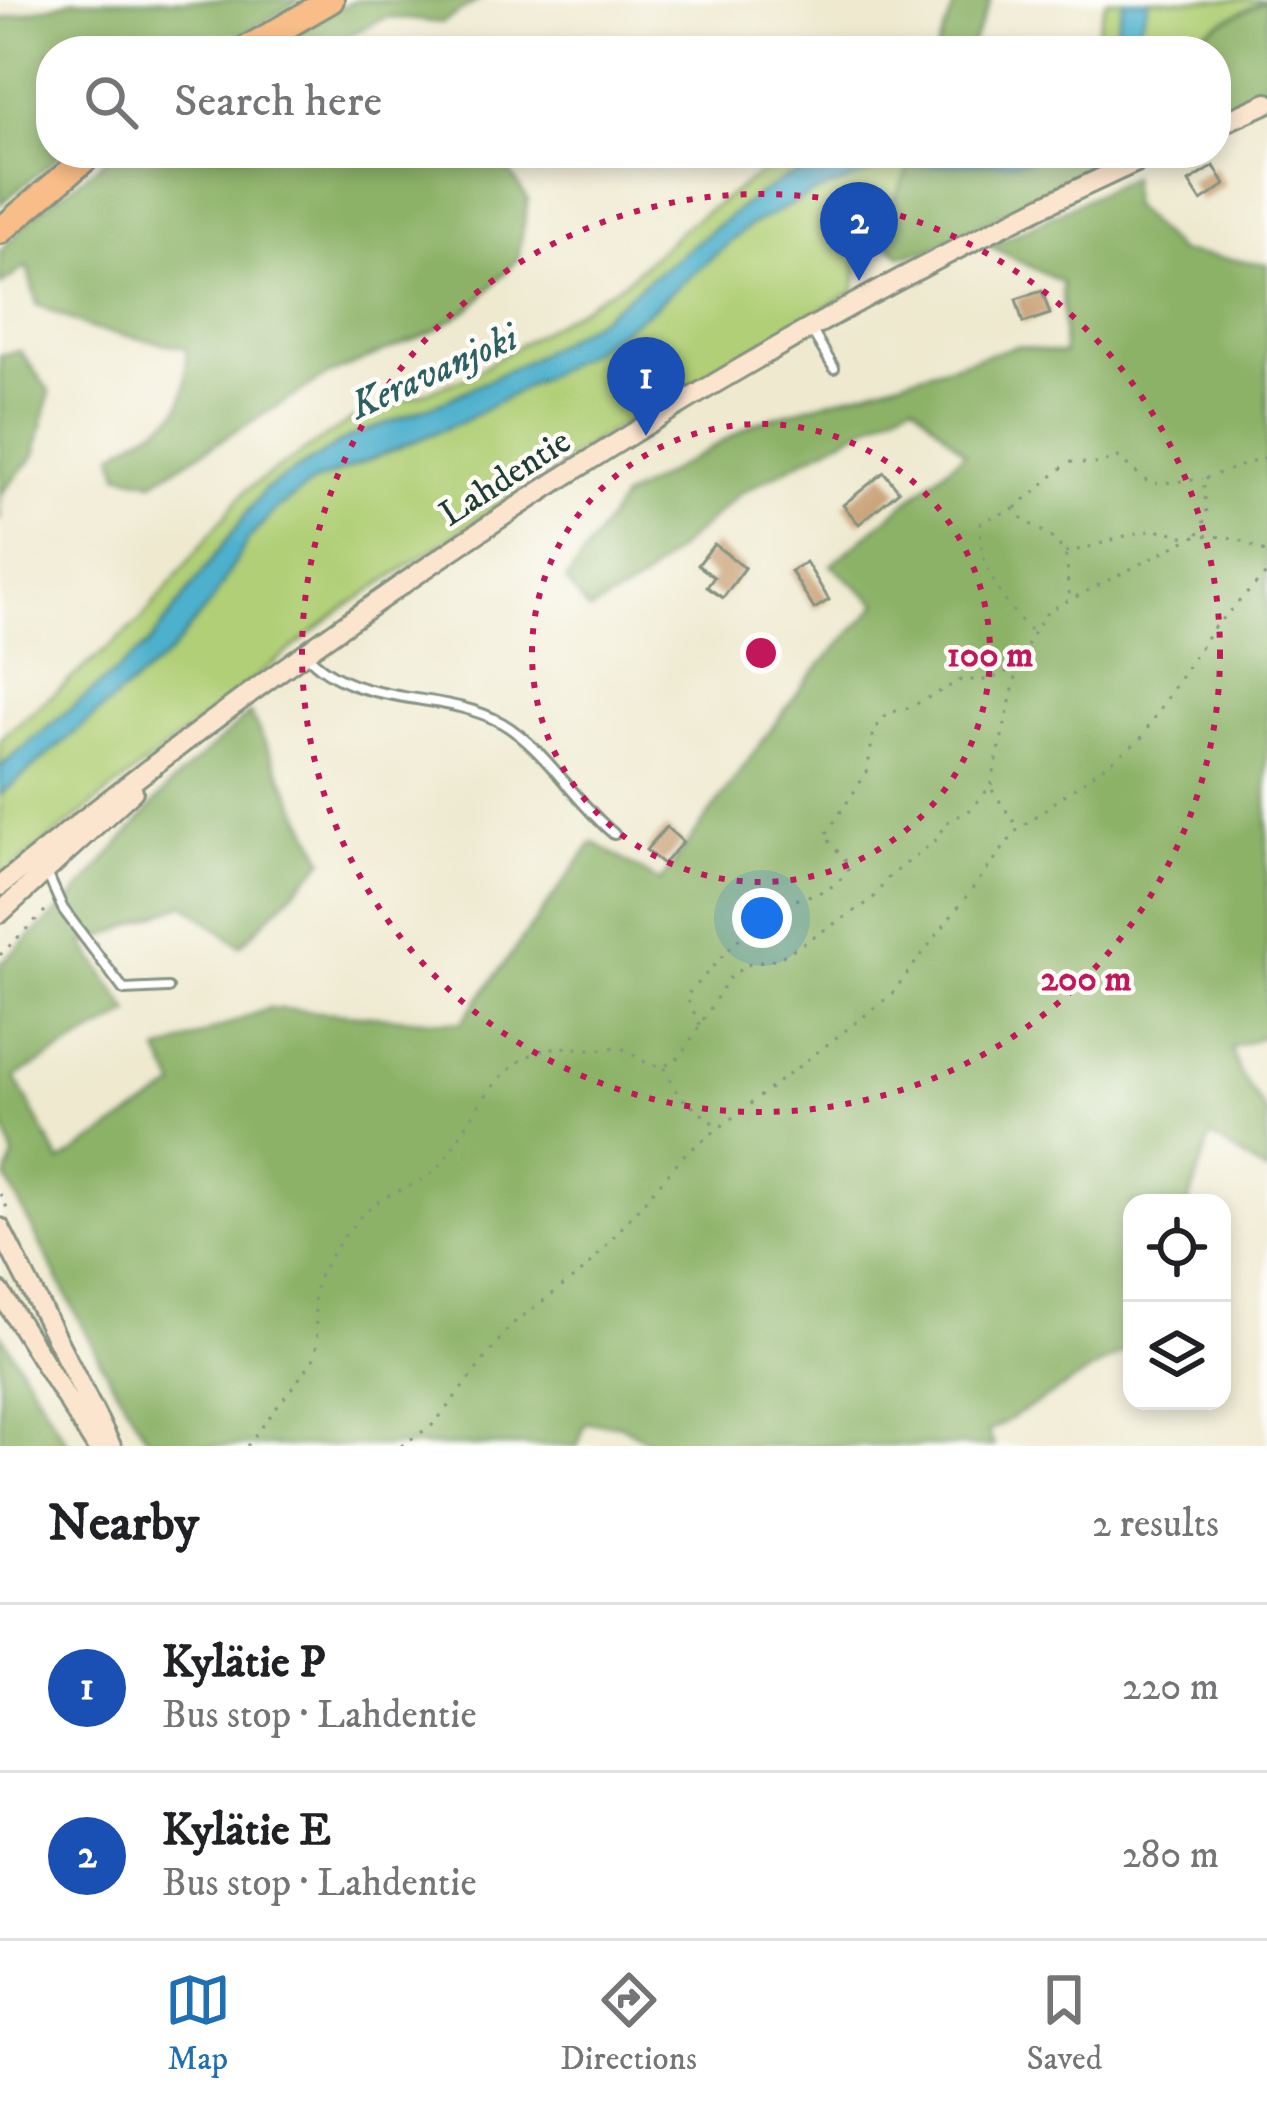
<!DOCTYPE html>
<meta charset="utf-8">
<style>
body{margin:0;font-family:"IM FELL DW Pica",serif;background:#f2f2f2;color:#202124}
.controls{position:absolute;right:36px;bottom:36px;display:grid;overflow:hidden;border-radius:24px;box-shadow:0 6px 18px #0003}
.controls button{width:108px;height:108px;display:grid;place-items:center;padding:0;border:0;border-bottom:3px solid #e0e0e0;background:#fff;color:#202124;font:60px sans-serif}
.you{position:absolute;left:762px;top:918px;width:42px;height:42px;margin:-30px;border:9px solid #fff;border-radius:50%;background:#1a73e8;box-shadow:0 0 0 18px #1a73e833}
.badge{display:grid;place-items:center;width:78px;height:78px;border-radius:50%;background:#1f6fb2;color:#fff;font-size:39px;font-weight:700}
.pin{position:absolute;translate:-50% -99px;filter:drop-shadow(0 3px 6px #0008)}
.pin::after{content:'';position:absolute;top:63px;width:42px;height:36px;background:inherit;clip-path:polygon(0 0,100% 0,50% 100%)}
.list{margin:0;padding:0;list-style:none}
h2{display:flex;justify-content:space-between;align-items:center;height:156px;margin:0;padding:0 48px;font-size:51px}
h2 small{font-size:39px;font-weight:400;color:#757577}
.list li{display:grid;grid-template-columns:78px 1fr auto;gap:36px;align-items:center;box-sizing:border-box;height:168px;padding:0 48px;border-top:3px solid #e0e0e0}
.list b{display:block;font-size:45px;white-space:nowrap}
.list p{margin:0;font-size:39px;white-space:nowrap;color:#757577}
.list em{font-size:39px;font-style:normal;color:#757577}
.icon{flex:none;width:66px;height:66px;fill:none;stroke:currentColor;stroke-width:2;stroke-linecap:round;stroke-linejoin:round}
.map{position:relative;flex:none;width:1267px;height:1446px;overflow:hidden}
.search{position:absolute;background:#fff;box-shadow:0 6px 18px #0003;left:36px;right:36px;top:36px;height:132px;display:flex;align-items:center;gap:30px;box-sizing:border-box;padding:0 42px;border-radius:48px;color:#757577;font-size:45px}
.sheet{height:492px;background:#fff}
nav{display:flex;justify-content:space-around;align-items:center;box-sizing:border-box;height:168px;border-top:3px solid #e0e0e0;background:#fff;font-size:33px;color:#757577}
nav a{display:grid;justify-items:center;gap:6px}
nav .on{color:#1f6fb2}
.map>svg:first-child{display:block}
</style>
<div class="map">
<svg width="1267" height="1446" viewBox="0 0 1267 1446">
<rect width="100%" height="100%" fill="#fdfcf7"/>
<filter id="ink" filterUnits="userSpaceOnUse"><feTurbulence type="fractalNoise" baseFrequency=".00833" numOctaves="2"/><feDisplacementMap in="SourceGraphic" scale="24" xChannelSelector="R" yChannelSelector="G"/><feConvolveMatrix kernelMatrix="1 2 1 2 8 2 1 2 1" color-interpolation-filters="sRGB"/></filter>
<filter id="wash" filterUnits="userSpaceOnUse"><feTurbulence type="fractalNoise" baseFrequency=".004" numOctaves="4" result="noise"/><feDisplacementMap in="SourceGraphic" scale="48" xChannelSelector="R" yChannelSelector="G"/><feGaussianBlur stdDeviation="2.7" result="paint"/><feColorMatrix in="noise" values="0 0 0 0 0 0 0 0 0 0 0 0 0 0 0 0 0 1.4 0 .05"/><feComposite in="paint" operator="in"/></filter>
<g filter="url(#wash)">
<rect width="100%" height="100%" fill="#eee9cf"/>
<path fill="#b0cf76" stroke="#688655" stroke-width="3" d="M1106,0H1124L1110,51H1092Z
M1149,0H1264L1165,51H1132Z
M799,153H860L784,179L753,198L601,317L531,359L445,401L348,438L265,489L149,644L0,767V739L140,621L246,490L351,420L465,378L627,280L687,225L777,162Z
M910,166L892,206L860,228L855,290L598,439L340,611L0,878V795L169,654L213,600L248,540L274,511L314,482L464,421L589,352L648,312L749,226L812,194L883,168Z"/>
<path fill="#8cb267" stroke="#56784e" stroke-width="3" d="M73,0H300L215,51H51V153H63L0,204V20Z
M354,0H479L442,23L387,17L317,51H264Z
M957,0H991L969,51H936Z
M1267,0V88L1216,111V51H1165Z
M115,153H498L528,200L518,259L472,307L434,331L328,375L153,482L119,474L114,454C171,414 190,426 186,348L93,329L37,305L27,266L0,285V251L34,215Z
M1046,153H1124L928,251L901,256L882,240L871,220L892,205L910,166L1029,161Z
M1131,177V205L1179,252L1267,264V1035L1231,1048L1239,1072L1267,1113V1173L1211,1136L1189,1203H1132V1347L988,1432L994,1446H656L619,1424L585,1423L578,1446H152L104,1368L6,1178L14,1157L0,1114V964L71,900L170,785L250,713L324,860L240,946L185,904L84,944L130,1013L15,1077L60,1162L176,1087L159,1052L269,1008L461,1023L593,842L660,882L809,677L878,604L831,565L965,453L913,402L741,493L638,584L589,611L566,581L622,499L757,422L1017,346L1064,354L1062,283L990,246Z
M20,351L50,392L35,455L0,495V522V355Z
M0,1333L69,1446H0Z"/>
<path fill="#4db0cc" stroke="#367680" stroke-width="3" d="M1124,0H1149L1132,51H1110Z
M860,153H1046L1029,161L883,168L812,194L749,226L648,312L589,352L464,421L314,482L274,511L248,540L213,600L169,654L0,795V767L149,644L265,489L348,438L445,401L531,359L601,317L753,198L784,179Z"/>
<g id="blocks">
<path fill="#c9a277" d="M1214,166L1225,185L1201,201L1189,182Z
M1042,291L1050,314L1023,323L1016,299Z
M884,472L899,491L859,524L843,505Z
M714,544L745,568L723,598L707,587L714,577L698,565Z
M806,562L829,600L814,609L791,571Z
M666,827L683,842L663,864L646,850Z"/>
</g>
</g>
<g filter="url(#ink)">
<use href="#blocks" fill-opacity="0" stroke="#869382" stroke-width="3"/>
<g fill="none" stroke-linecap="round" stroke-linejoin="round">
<g stroke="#869382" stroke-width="14">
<path id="lane" d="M812,331L834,368
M305,653C356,710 440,688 502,723C546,749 574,801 614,834
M47,873L63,909L124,990L168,988"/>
</g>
<g stroke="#869382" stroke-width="24">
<path id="secondary" d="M1216,126L1267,103
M0,886C356,599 738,341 1156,153
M0,913L133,791
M0,1228L111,1446
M0,1292L96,1446"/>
</g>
<g stroke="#869382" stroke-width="30">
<path id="highway" d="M243,51L331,0
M0,231L92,153"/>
</g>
<path stroke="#869382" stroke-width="3" stroke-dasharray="3 9" stroke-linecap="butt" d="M1015,508L1069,462L1097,464L1118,457L1150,484L1203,479
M1198,534L1207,515L1203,479L1267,457
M1065,552C1108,547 1144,518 1188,538
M1030,630C1003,604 976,562 981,522L1013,509C1029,529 1054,531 1065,555C1070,567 1065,581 1070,595
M991,785L1015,680L1030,638L1048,611L1197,535L1235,538L1267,553
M0,955L50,906
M700,1025L686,996C714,967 745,925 782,906C810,891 833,897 850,866L825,836L867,772L874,730L888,713L909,708L961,680H989L1025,663
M666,1065L681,1056L728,979L746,965L778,959L872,900L888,878L937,839L945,823L970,810L990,787L1017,826
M0,1194L10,1214
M247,1446L312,1362C325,1335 305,1303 321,1273C335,1247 355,1217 379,1201C399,1187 427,1184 442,1163C470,1124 490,1072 537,1052C567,1040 590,1056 618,1046L650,1065L664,1066L678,1095L718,1127
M401,1446L434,1424L511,1325L587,1268L684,1155L890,996L1018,829L1140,740L1212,629L1267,573"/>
<use href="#lane" stroke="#fff" stroke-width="8"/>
<use href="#secondary" stroke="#fce5cf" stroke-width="18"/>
<use href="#highway" stroke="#f8bd88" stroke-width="24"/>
</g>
</g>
<g fill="none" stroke="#c2185b" stroke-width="6" stroke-dasharray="6 12">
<circle cx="761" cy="653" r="229"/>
<circle cx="761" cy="653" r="459"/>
</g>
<g text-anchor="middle" stroke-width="9" stroke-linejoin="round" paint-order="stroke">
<g font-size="36" fill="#1f3d34" stroke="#fdfcf7">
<text transform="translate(504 476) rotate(-33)" y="13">Lahdentie</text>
</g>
<g font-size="39" font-style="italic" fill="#2d6062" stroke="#fdfcf7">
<text transform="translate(433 370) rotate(-24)" y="14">Keravanjoki</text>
</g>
</g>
<circle cx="761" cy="653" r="18" fill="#c2185b" stroke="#fdfcf7" stroke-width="6"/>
<g font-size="36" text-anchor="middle" font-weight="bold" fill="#c2185b" stroke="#fdfcf7" stroke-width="9" stroke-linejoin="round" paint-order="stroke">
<text x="990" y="666">100 m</text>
<text x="1086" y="990">200 m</text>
</g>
</svg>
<div class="controls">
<button><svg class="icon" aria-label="locate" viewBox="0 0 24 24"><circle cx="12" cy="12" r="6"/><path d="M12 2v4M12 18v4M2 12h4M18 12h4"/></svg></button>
<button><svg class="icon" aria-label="layers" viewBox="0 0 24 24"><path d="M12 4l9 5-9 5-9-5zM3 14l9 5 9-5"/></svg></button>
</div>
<div class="you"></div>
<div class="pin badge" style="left:646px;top:436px;background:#1a4fb4">1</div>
<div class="pin badge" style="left:859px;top:281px;background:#1a4fb4">2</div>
<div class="search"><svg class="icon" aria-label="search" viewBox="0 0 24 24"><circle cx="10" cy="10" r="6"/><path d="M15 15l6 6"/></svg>Search here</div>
</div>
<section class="sheet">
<h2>Nearby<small>2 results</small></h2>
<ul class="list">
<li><span class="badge" style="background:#1a4fb4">1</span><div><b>Kylätie P</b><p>Bus stop · Lahdentie</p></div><em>220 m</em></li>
<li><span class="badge" style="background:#1a4fb4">2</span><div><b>Kylätie E</b><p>Bus stop · Lahdentie</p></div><em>280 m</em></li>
</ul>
</section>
<nav>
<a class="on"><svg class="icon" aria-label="map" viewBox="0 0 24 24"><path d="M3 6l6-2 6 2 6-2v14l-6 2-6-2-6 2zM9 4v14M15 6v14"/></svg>Map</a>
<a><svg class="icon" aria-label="directions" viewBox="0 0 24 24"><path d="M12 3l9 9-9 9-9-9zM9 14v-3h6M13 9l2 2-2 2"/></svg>Directions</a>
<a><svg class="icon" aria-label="saved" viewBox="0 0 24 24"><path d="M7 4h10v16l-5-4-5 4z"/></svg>Saved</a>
</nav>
